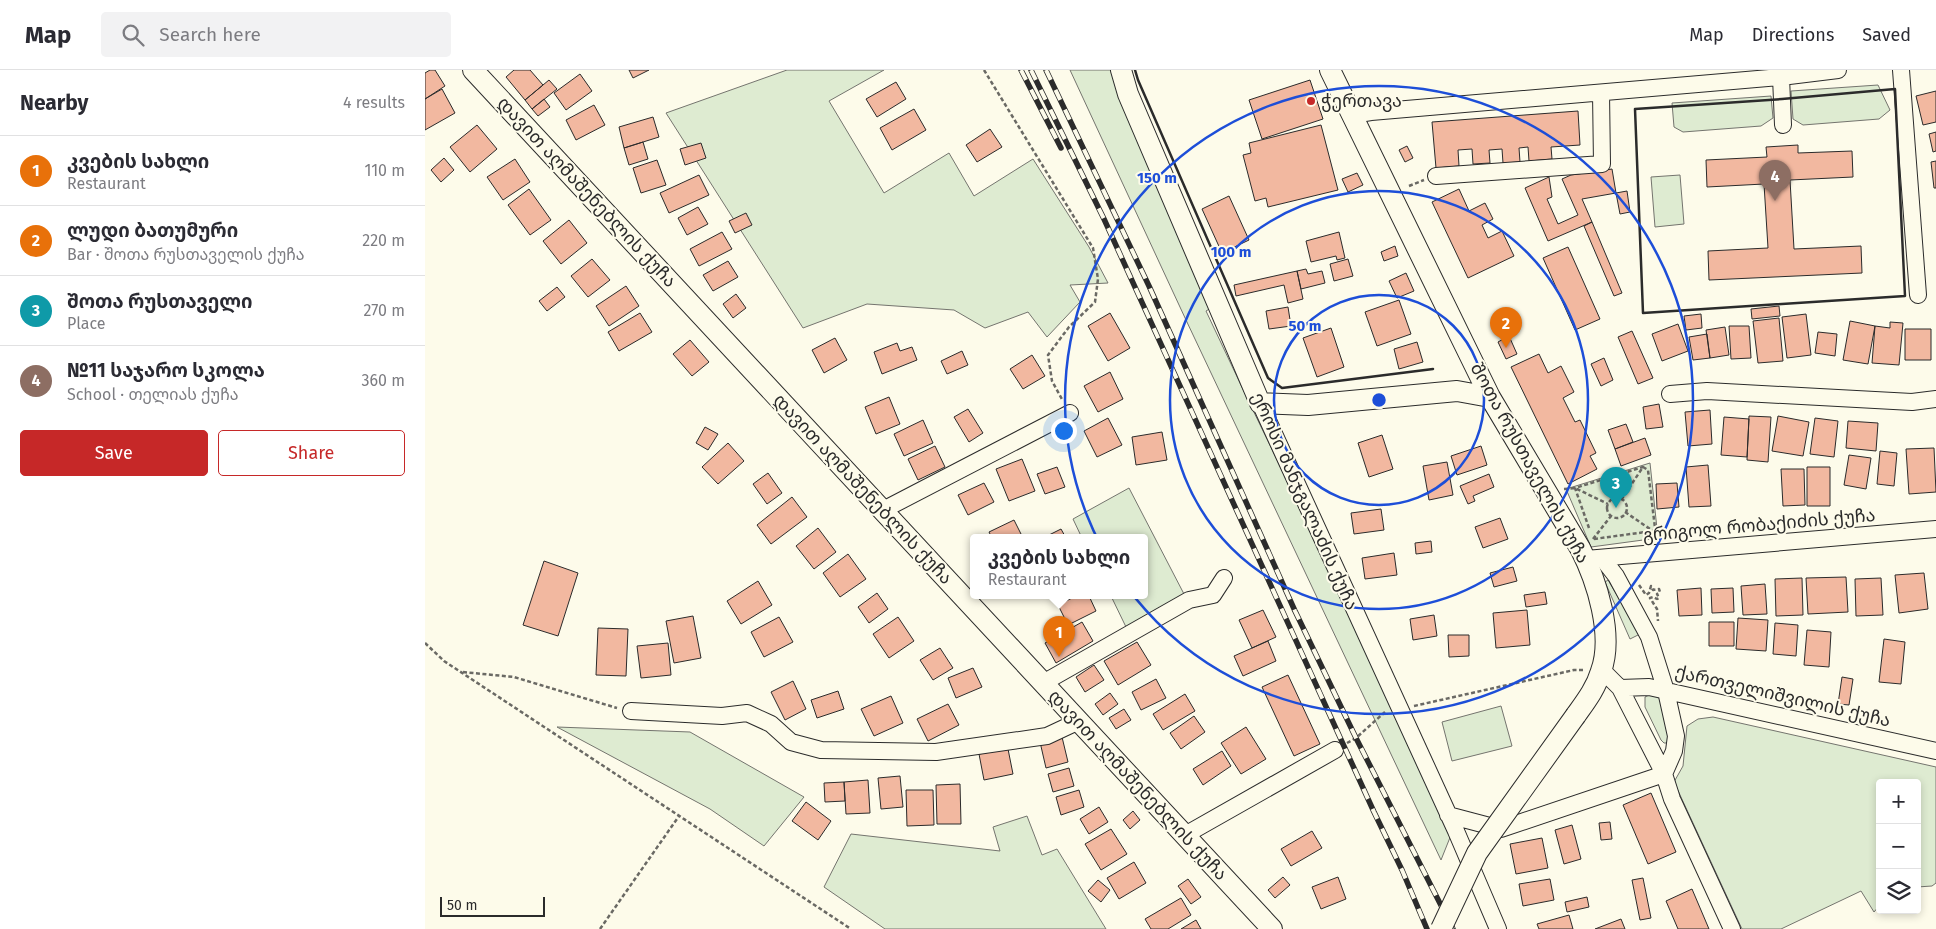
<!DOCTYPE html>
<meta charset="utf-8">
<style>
body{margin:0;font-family:"Fira Sans","Noto Sans Georgian",sans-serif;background:#f2f2f3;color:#2b2b33}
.controls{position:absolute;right:15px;bottom:15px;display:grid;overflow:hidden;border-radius:5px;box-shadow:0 2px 8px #0003}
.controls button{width:45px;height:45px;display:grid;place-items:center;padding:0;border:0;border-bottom:1px solid #e1e1e2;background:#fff;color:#2b2b33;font:25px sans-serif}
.scale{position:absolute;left:15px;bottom:12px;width:105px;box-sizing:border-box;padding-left:5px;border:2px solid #2b2b2b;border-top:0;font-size:14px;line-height:18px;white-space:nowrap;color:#2b2b2b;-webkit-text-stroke:4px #fdfbea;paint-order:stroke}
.you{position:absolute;left:638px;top:360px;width:18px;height:18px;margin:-12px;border:4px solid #fff;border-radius:50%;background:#1a73e8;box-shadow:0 0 0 8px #1a73e833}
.badge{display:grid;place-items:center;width:32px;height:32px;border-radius:50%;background:#c62828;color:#fff;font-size:16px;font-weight:700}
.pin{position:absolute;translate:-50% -41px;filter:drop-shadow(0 1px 2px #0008)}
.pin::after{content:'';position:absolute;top:26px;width:18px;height:15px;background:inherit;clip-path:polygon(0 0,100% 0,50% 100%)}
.popup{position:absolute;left:545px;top:464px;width:178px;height:65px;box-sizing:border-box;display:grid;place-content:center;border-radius:5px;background:#fff;filter:drop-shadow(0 1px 4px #0005);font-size:16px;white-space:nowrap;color:#7c7c81}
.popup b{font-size:19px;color:#2b2b33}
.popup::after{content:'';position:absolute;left:50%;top:100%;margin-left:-10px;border:10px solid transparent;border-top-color:#fff}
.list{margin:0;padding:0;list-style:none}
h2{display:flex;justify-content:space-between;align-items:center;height:65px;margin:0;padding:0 20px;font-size:21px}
h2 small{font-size:16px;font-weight:400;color:#7c7c81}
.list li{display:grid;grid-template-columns:32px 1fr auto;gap:15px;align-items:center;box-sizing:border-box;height:70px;padding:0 20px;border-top:1px solid #e1e1e2}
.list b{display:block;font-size:19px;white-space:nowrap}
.list p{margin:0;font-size:16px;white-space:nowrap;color:#7c7c81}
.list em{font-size:16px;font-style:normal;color:#7c7c81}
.actions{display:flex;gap:10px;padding:15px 20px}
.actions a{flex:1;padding:11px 0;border:1px solid #c62828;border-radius:5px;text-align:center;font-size:18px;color:#c62828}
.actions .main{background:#c62828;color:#fff}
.icon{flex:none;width:28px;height:28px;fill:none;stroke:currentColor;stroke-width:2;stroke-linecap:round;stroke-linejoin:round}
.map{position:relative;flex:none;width:1511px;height:859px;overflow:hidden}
header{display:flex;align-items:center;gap:30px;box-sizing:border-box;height:70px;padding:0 25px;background:#fff;border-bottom:1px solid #e1e1e2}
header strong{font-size:24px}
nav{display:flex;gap:28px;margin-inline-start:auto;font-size:18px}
.search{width:350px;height:45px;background:#f2f2f3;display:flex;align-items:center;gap:12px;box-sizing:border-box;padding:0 18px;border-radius:5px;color:#7c7c81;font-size:19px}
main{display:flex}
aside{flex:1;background:#fff}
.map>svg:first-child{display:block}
</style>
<header>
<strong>Map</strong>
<div class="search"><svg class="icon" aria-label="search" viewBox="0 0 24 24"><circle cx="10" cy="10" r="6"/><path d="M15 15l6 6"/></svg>Search here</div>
<nav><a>Map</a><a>Directions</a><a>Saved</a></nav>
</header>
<main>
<aside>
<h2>Nearby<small>4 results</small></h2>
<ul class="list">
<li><span class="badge" style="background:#e8710a">1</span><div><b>კვების სახლი</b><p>Restaurant</p></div><em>110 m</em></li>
<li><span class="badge" style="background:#e8710a">2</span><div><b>ლუდი ბათუმური</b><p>Bar · შოთა რუსთაველის ქუჩა</p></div><em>220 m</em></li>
<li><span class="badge" style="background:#0f9aa8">3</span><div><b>შოთა რუსთაველი</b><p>Place</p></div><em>270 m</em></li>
<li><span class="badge" style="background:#8d6e63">4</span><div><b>№11 საჯარო სკოლა</b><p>School · თელიას ქუჩა</p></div><em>360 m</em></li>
</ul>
<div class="actions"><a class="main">Save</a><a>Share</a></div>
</aside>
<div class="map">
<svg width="1511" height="859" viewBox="0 0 1511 859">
<rect width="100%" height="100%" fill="#fdfbea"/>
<path fill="#deebd1" stroke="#74746e" d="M362,0H459L404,31L459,123L524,83L549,126L608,89L664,177L683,213L645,215L655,232L622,267L603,242L560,258L529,240L442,234L378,258L241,43Z
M645,0H689L786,238L781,241L823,330L944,579L1026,765L1016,790L761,250Z
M1453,15L1465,40L1454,49L1378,55L1368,49L1366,21Z
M1346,26L1348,48L1336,56L1258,62L1249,57L1247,33Z
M1255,105L1259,154L1230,157L1226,107Z
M1225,393L1233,468L1166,477L1141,419Z
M704,418L759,524L701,557L686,526H719V468H657L648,449Z
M1183,510L1215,564L1205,569L1180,512Z
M1224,625H1232L1236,632L1245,671L1242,673H1239L1236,670L1220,637V627Z
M1076,636L1087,676L1027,691L1017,652Z
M1288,647L1511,697V813L1507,816L1492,817V713H1455V835L1449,842L1436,821L1356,859H1317L1249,712L1258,696L1262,656L1273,649Z
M132,657L265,662L379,727L339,776L285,739Z
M602,746L617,785L632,779L681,859H460L399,817L426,764L575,781L568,757Z"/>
<path fill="#f2b8a0" stroke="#2b2b2b" d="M5,0H10L20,16L0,29V3Z
M89,0H105L118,15L100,30L81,7Z
M204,0H224L208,8Z
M155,4L167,21L141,40L129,23Z
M124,10L132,19L107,39L100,30Z
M885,10L898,49L837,69L824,30Z
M471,12L481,29L452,47L441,29Z
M17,19L30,43L0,60V29Z
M1511,21V52L1498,55L1491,26Z
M119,29L125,37L113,46L107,39Z
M169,35L180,55L151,70L141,50Z
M489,39L501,60L467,80L455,58Z
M1153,41L1155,75L1126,77L1127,89L1104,91L1103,77L1094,78L1095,92L1078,93L1077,79L1064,80L1065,93L1048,94L1047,79L1033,80L1034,96L1011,98L1007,52Z
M228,47L234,67L199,78L194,57Z
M52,55L72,79L45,102L25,77Z
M896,55L913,120L843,137L841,128L830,131L818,85L826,83L824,73Z
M565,59L577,77L552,92L541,75Z
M1511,62V81L1508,82L1504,64Z
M218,72L223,89L204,95L199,78Z
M276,73L281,88L260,95L255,79Z
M1373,75V83L1427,81L1428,107L1365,110L1369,179L1436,176L1437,203L1284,210L1283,181L1343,178L1339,114L1282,117L1281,90L1342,87L1341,77Z
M982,76L988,88L980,92L974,80Z
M19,88L29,100L16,112L6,100Z
M90,89L105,112L78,130L62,107Z
M232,90L241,115L216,123L208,98Z
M1511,91V118H1509L1506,92Z
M1187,99L1191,123L1157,129L1167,152L1123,171L1100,118L1124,107L1127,127L1122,129L1133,154L1153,145L1137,109L1146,105Z
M932,103L938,115L923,122L917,109Z
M274,105L284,125L244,143L235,123Z
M104,119L126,150L105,165L83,135Z
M1034,119L1044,141L1060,133L1068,149L1057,155L1063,168L1077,161L1089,186L1043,208L1007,132Z
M1202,121L1205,142L1195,144L1191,123Z
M804,126L824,170L797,183L777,139Z
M273,137L283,154L262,165L253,148Z
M321,143L327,155L310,163L304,151Z
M144,150L162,173L136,194L118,171Z
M1167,152L1197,223L1189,226L1159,156Z
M297,162L307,179L274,196L265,179Z
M914,162L920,188L912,190L911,186L886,192L881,171Z
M970,176L973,186L959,191L956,182Z
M1143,177L1175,249L1150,260L1118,188Z
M167,189L185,210L163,227L146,206Z
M923,189L928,206L909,211L905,194Z
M303,191L313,207L288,221L278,205Z
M881,199L883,204L897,201L900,213L876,219L872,201Z
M872,201L878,229L863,233L859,215L811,226L809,215Z
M981,203L989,221L972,228L964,211Z
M201,216L214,236L184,256L171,236Z
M132,217L140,227L122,241L114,231Z
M311,224L321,238L308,248L298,234Z
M974,230L986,264L952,276L940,242Z
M1354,236L1355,246L1327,249L1326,239Z
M863,237L866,256L844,259L841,241Z
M215,243L227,262L194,281L183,262Z
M685,243L705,278L683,291L663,256Z
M1276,244L1277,258L1261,260L1259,246Z
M1381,244L1386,285L1362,288L1357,247Z
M1354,248L1358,291L1333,293L1328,251Z
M1425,251L1450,256L1443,294L1418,290Z
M1465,252L1478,253L1474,295L1447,293L1450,256L1465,258Z
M1253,254L1263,281L1237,291L1227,264Z
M1304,256H1324L1326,288L1306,289Z
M1300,257L1304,285L1285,288L1281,260Z
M906,258L919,297L892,307L878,268Z
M1480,259H1506V290H1480Z
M1207,261L1228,308L1213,314L1193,267Z
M1393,262L1412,264L1410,286L1390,283Z
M1282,264L1285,288L1268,290L1264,267Z
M1084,266L1092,284L1081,289L1073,272Z
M410,268L422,290L399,303L387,280Z
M265,270L284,292L267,306L248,284Z
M992,272L998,292L974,299L969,279Z
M472,273L475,281L487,277L492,290L457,304L449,282Z
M537,281L543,295L522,304L516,291Z
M1114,284L1123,303L1136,296L1149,322L1138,328L1150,352L1155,350L1171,383L1165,386L1172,399L1143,414L1086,297Z
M607,285L620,306L598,319L585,299Z
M1179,288L1188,310L1176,316L1166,294Z
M685,302L698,329L673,342L659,316Z
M464,327L475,354L451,364L440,337Z
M1234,334L1238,357L1221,359L1218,337Z
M543,339L558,363L544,372L529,347Z
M1285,340L1287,374L1263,376L1260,342Z
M1324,346L1346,347L1343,392L1322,390Z
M1353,346L1384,352L1378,386L1347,381Z
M1299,347L1324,349L1322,387L1296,385Z
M683,348L697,375L672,387L659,361Z
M1390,348L1413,351L1409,387L1385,384Z
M498,350L508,373L479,386L469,364Z
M1423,351L1453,353L1451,381L1421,378Z
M1201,354L1208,372L1190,379L1183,360Z
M280,357L293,364L283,380L271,373Z
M737,362L742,390L711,395L707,367Z
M957,365L968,399L944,407L933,373Z
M1220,368L1226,385L1196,396L1190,379Z
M303,373L319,391L293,414L277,397Z
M510,376L520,397L493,410L483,389Z
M1056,376L1062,395L1032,405L1026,386Z
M1509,378L1511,422L1484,424L1481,379Z
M1455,381L1472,383L1469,416L1452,414Z
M1424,385L1446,388L1441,419L1419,415Z
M597,389L610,421L584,431L571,399Z
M1022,392L1028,425L1004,430L998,396Z
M1283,395L1286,436L1264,437L1261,397Z
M632,397L640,417L620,424L612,404Z
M1382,397H1405V436H1382Z
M1356,399H1379L1380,435L1358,436Z
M343,403L357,423L342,434L328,414Z
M1064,404L1069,417L1048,426L1050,431L1043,434L1035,416Z
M559,413L569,432L543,445L533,425Z
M1252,413L1254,437L1232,439L1231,414Z
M367,427L382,447L346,474L332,455Z
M956,439L959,460L929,464L926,443Z
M1075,448L1083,469L1058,478L1050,457Z
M589,450L598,468H567L564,462Z
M393,458L411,482L389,499L371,476Z
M636,459L641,468H618Z
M1006,471L1007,482L991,484L990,473Z
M969,483L972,505L940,509L937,488Z
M423,484L441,509L415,527L398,503Z
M119,491L153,503L133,566L98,555Z
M1088,497L1092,511L1069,517L1065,503Z
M1499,503L1503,539L1474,543L1470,505Z
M1421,507L1423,542L1383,544L1381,508Z
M1377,508L1378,545L1351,546L1350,509Z
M1456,508L1458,545L1431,546L1430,509Z
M333,511L347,535L316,554L302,531Z
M1340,514L1342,544L1318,545L1316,516Z
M1276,518L1277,545L1254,546L1252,520Z
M1308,518L1309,542L1287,543L1286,519Z
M1120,522L1122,534L1101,537L1099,525Z
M452,523L463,539L444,553L433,537Z
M651,526H664L671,541L643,555L633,535Z
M838,540L851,567L827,578L814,550Z
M1102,540L1105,575L1071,578L1068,543Z
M1009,545L1012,566L988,570L985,549Z
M268,546L276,588L249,593L241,551Z
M354,547L368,572L339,587L326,562Z
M473,547L489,571L464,588L448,564Z
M1313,548L1343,550L1341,581L1311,579Z
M657,552L668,571L631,593L620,573Z
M1284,552H1309V576H1284Z
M1350,553L1373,555L1371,586L1348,584Z
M173,558L203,559L201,606L171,605Z
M1382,560L1406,562L1404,597L1379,595Z
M1023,565H1044V586L1024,587Z
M1459,569L1480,572L1476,614L1454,612Z
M843,571L851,591L818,606L809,586Z
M712,572L726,595L693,615L679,591Z
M243,573L246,605L216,608L212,576Z
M515,578L528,598L508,610L495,590Z
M669,595L679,610L660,622L651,607Z
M548,598L557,617L531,628L523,608Z
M863,605L895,674L869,686L837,617Z
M1417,607L1428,609L1424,635L1413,634Z
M731,609L741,628L716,640L707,622Z
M368,611L381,639L360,650L346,622Z
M413,621L419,639L392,648L386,630Z
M685,623L693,634L678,645L670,634Z
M760,624L770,641L738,660L728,644Z
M466,626L478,653L449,666L436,639Z
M523,634L534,655L503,671L492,649Z
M699,639L706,650L691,659L684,648Z
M769,646L780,662L756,679L745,663Z
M821,657L841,689L816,704L796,673Z
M637,667L643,692L621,698L615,672Z
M583,679L588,704L559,710L554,684Z
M797,681L806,696L778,715L768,699Z
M644,698L649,716L628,722L623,704Z
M475,706L478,737L456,739L453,708Z
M443,710L445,743L421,744L419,712Z
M419,712L420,731L400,732L399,713Z
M535,714L536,754H512L511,715Z
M481,720H508L509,755L482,756Z
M654,720L659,737L636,745L631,727Z
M1226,723L1251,782L1223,794L1198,735Z
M381,732L406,751L393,770L367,751Z
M674,737L683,752L664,764L655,749Z
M708,741L715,750L705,759L698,750Z
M1185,752L1187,769L1176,770L1174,753Z
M1147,755L1156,789L1139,794L1130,760Z
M686,759L702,784L676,800L660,774Z
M887,761L897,778L866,796L856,779Z
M1117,768L1123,798L1091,804L1085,774Z
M709,792L721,813L694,829L682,808Z
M858,807L865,815L850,828L843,820Z
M913,807L921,829L896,839L887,817Z
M1218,808L1226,848L1215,850L1207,810Z
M763,809L776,827L766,834L753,816Z
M1125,809L1129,830L1098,836L1094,814Z
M673,810L685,820L676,832L663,821Z
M1267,819L1284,859H1253L1241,831Z
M1162,827L1164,837L1142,842L1140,832Z
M756,828L766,845L743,859H726L720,849Z
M1144,845L1148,859H1114L1112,854Z
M1196,849L1200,859H1170Z
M771,850L776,859H756Z"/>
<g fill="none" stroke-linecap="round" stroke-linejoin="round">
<g stroke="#2b2b2b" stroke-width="18">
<path id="minor" d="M1476,0L1493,225
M1356,7L1358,55
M927,45L946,42L1356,7L1413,0
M1011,106L1177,94L1176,23
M1245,324L1282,321L1487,332L1511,329
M835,333L1031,761L1073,859
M458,440L645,343
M1177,488L1191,506L1224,567L1241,621L1251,666L1249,681L1239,704
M1161,489L1511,459
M1177,600L1195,618L1239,704L1247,729L1307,859
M618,613L764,530L788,525L799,508
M1195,618L1224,617L1511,681
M206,641L297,646L322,643L346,654L366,672L396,680L511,682L622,666L654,651
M1023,745L1076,759L1239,704
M760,765L910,680"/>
</g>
<g stroke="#2b2b2b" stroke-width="22">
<path id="major" d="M48,0L847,859
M696,0L703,24L835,333L883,335L1032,321L1065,327
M905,0L1065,327L1155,478C1172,511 1189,565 1176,601C1171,618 1161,631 1151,645"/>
</g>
<path stroke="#6a6964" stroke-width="2.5" stroke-dasharray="4 2.5" stroke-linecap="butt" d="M559,0L668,178L673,209L670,232L644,257L623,285L627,311L638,331
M984,116L999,110
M1139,419L1150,418L1183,434
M1182 438a10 10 0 1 1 20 0a10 10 0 1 1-20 0Z
M1200,442L1228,461L1233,467
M1164,458L1150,418L1218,397
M1168,469L1186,446
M1169,469L1228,461L1230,458L1223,400L1218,397L1196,430
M1214,515L1221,525L1224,523L1226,516L1228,520L1234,519L1235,522L1232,524L1234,528L1232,529L1228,527L1225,528L1232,539L1233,551
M0,573L19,591L426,859
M38,602L89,607L192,638
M989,636L1149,600H1159
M922,673L931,668L960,642
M175,859L254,746"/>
<use href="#minor" stroke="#fdfbea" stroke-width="16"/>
<use href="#major" stroke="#fdfbea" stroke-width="20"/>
<g stroke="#2b2b2b" stroke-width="5.5">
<path id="rail" d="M596,0L636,78
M606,0L679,149L949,742L977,800L1002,859
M621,0L724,216L870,541L931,668L1028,859"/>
</g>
<use href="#rail" stroke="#fdfbea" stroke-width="4" stroke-dasharray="11" stroke-linecap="butt"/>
<g stroke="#2b2b2b" stroke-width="22" stroke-linecap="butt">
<path id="major-bridge" d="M1016,859L1052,783L1151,645"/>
</g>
<use href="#major-bridge" stroke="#fdfbea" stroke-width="20"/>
<path stroke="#2b2b2b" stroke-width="2.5" d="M710,0L713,10L843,308L857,318L1008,299
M1470,19L1480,226L1218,243L1210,39L1357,29Z"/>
</g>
<g fill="none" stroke="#1d4ed8" stroke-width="2.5">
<circle cx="954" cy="330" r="105"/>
<circle cx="954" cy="330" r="209"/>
<circle cx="954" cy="330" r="314"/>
</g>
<circle fill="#c62828" stroke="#fdfbea" stroke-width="2" cx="886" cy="31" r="5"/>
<g text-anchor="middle" stroke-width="4" stroke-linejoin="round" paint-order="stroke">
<g font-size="18" fill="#2b2b2b" stroke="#fdfbea" text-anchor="start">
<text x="896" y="37">ჭერთავა</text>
</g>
<g font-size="18" fill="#2b2b2b" stroke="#fdfbea">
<text transform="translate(162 122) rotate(47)" y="6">დავით აღმაშენებლის ქუჩა</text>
<text transform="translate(1105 393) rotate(61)" y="6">შოთა რუსთაველის ქუჩა</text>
<text transform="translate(438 419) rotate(47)" y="6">დავით აღმაშენებლის ქუჩა</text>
<text transform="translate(880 431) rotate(66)" y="6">ეროსი მანჯგალაძის ქუჩა</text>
<text transform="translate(1334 455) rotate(-5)" y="6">გრიგოლ რობაქიძის ქუჩა</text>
<text transform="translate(1358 626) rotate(13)" y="6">ქართველიშვილის ქუჩა</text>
<text transform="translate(713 715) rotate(47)" y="6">დავით აღმაშენებლის ქუჩა</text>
</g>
</g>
<circle cx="954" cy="330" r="8" fill="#1d4ed8" stroke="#fdfbea" stroke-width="2.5"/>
<g font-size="15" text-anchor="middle" font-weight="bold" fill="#1d4ed8" stroke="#fdfbea" stroke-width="4" stroke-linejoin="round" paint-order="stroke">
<text x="732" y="113">150 m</text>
<text x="806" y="187">100 m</text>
<text x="880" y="261">50 m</text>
</g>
</svg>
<div class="controls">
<button>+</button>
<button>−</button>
<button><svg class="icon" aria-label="layers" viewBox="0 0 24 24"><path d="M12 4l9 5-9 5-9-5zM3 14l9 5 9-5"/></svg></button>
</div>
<div class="scale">50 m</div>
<div class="you"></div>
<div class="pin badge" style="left:634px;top:587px;background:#e8710a">1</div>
<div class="popup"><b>კვების სახლი</b>Restaurant</div>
<div class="pin badge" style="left:1081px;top:278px;background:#e8710a">2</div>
<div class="pin badge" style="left:1191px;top:438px;background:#0f9aa8">3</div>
<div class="pin badge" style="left:1350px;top:131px;background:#8d6e63">4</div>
</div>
</main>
